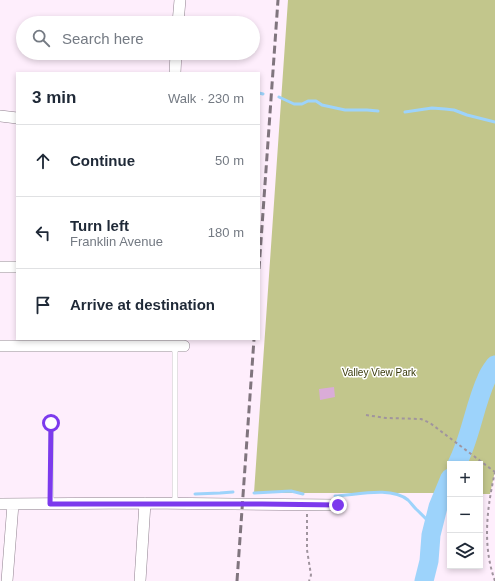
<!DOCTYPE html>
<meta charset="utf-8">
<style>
body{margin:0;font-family:Helvetica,sans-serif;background:#f2f2f3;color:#1f2937}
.controls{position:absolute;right:12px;bottom:12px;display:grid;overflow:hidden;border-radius:0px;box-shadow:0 2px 6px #0003}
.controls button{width:36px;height:36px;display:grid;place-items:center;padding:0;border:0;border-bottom:1px solid #e0e1e3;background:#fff;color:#1f2937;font:20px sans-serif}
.stop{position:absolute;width:12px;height:12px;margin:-9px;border:3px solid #7c3aed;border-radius:50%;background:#fff}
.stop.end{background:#7c3aed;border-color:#fff;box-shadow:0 1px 4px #0008}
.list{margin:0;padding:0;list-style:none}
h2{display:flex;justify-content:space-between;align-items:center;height:52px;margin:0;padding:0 16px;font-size:17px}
h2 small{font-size:13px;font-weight:400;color:#747a83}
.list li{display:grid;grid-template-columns:26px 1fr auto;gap:12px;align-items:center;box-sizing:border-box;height:72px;padding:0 16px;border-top:1px solid #e0e1e3}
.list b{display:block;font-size:15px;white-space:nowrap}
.list p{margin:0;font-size:13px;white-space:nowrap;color:#747a83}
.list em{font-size:13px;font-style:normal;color:#747a83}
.icon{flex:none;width:22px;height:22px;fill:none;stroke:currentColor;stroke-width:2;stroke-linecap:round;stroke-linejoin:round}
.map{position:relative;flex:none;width:495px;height:581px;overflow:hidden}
.search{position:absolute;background:#fff;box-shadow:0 2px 6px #0003;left:16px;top:16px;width:244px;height:44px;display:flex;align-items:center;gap:10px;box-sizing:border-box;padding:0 14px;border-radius:22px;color:#747a83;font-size:15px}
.panel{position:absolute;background:#fff;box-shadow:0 2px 6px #0003;left:16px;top:72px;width:244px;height:268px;border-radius:0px}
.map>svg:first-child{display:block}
</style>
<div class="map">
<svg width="495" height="581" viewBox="0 0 495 581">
<rect width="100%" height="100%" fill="#feeefc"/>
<path fill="#c2c68c" d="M288,0H495V471L490,494H480V464H450V493H254Z"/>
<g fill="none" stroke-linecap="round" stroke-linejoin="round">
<path stroke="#9dd3fb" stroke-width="3" d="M259,93L263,94
M279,97L294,104H302L308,101H316L322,105L345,110H367L378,111
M405,112L432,108L445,109L454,110L467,115L495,122
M254,493L291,491L303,494
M195,494L220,493L233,492
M335,496C356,495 391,486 408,500C411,503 413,506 416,509C422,515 428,520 433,527"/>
<path stroke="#9dd3fb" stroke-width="19" d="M457,464C471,437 474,406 487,378C489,373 492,369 495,365
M424,581L429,561L431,535L438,507L450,478"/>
</g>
<path fill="#daacd8" d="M334,387L335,397L320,400L319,389Z"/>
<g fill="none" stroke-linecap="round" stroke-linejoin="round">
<g stroke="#90828f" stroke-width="6">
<path id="service" d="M51,504V423
M175,504V346"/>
</g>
<g stroke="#90828f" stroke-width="12">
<path id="minor" d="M178,23L180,0
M175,73L176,53
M0,116L17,118
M0,267H17
M0,346H184
M0,504L145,503L338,505
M7,581L13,504
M140,581L145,503"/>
</g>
<path stroke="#a0949e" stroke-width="2" stroke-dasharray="3 3" stroke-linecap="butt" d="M366,415L386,418L421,419L430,423L495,472
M307,514V550L311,575L309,581
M495,581C482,545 487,508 495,472"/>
<use href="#service" stroke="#fff" stroke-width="5.5"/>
<use href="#minor" stroke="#fff" stroke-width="11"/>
<path stroke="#80757e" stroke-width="3" stroke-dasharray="8 4" stroke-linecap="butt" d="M259,269L278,0
M237,581L254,339"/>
</g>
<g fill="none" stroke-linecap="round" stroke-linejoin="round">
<path stroke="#7c3aed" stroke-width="5" d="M51,423L50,504H262L338,505"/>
</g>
<g text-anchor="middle" stroke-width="3" stroke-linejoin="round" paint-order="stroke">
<g font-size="10" fill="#38390a" stroke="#fff">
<text x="379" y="376">Valley View Park</text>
</g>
</g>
</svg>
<div class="controls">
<button>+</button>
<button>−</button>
<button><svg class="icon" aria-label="layers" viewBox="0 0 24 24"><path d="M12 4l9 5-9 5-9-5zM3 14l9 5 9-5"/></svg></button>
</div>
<div class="stop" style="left:51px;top:423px"></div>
<div class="stop end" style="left:338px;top:505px"></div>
<div class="search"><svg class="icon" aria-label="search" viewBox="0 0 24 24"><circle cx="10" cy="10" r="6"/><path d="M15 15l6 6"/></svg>Search here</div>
<section class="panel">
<h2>3 min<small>Walk · 230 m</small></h2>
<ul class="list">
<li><svg class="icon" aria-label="ahead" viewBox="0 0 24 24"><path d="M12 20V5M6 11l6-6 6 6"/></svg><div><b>Continue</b></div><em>50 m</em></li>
<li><svg class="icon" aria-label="left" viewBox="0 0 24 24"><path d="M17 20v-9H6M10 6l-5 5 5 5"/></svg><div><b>Turn left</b><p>Franklin Avenue</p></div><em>180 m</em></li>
<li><svg class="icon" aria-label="arrive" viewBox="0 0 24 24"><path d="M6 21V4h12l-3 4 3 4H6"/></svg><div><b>Arrive at destination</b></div></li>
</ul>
</section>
</div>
